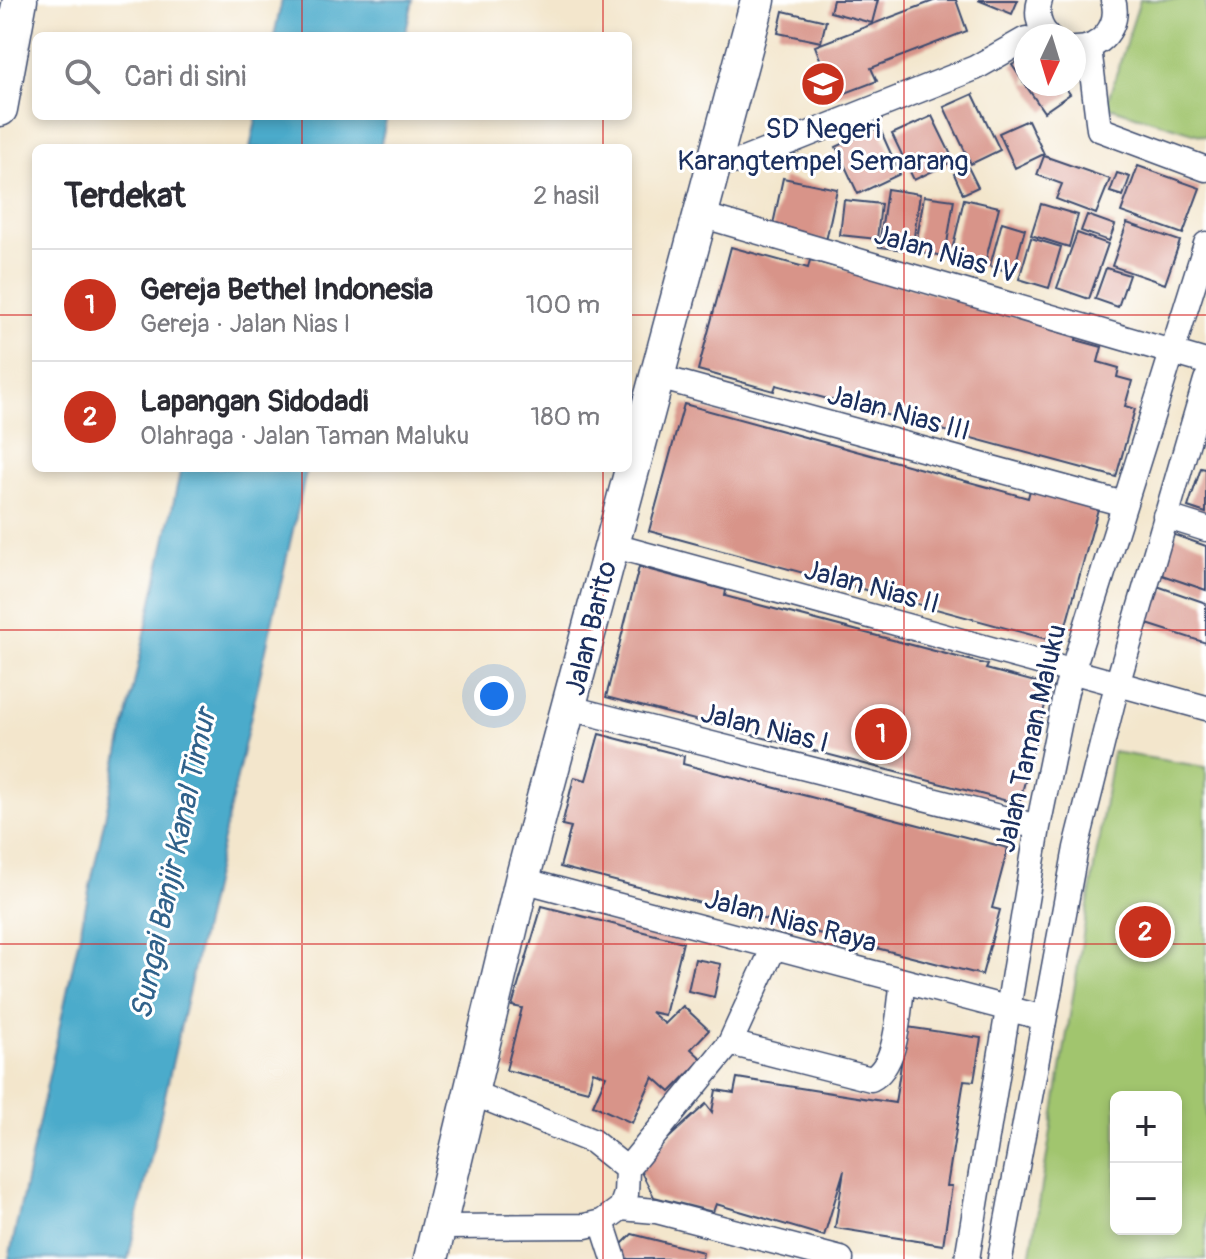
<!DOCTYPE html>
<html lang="id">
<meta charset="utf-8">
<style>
body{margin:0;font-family:Pangolin,sans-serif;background:#f2f2f3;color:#2b2b33}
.controls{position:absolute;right:24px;bottom:24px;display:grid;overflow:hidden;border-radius:12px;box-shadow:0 4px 12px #0003}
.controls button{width:72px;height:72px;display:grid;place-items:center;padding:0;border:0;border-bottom:2px solid #e1e1e2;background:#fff;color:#2b2b33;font:40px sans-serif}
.compass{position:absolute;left:1014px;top:24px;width:72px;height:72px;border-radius:50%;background:#fff;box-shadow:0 4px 12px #0003;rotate:184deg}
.you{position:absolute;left:494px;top:696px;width:28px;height:28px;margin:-20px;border:6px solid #fff;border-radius:50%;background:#1a73e8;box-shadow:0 0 0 12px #1a73e833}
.badge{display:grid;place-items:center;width:52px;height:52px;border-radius:50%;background:#c8321e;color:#fff;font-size:26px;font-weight:700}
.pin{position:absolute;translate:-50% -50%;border:4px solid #fff;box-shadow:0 2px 8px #0006}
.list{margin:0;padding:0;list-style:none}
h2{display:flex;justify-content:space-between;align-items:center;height:104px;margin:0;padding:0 32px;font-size:34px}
h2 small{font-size:26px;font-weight:400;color:#7c7c81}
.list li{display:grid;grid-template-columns:52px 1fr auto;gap:24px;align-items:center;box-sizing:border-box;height:112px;padding:0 32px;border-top:2px solid #e1e1e2}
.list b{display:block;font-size:30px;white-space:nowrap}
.list p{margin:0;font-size:26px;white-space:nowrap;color:#7c7c81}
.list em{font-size:26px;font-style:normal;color:#7c7c81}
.icon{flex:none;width:44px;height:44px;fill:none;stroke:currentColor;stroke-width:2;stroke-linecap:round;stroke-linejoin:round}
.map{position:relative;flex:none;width:1206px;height:1259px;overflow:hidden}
.search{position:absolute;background:#fff;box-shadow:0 4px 12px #0003;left:32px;top:32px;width:600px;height:88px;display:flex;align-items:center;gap:20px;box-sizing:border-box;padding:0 28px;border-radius:12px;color:#7c7c81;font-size:30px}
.panel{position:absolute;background:#fff;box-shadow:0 4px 12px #0003;left:32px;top:144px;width:600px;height:328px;border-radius:12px}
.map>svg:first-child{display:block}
</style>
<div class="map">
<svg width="1206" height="1259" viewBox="0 0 1206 1259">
<rect width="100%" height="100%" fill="#fff"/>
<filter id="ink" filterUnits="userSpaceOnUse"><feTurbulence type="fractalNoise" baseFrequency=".0125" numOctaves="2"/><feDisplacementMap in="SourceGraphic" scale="16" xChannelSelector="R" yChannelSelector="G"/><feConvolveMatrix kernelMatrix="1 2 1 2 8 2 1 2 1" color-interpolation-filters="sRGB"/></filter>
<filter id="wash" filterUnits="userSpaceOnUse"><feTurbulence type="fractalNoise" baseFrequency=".006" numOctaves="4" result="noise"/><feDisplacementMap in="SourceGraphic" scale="32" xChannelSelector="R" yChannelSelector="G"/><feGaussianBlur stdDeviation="1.8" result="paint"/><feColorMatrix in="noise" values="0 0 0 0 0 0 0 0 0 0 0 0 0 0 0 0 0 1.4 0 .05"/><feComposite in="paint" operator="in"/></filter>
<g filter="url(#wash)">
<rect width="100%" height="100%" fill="#f3e6cc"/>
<path fill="#a1c56e" stroke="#5e7a66" stroke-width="2" fill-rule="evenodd" d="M1140,0H1206V137L1106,106Z
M1113,752L1206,767V1259H1030ZM1116,1097H1176V1229H1116Z"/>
<path fill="#4cabcb" stroke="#346d94" stroke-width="2" d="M282,0H413L405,36H274Z
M257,116H387L380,148H250Z
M181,468H307L128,1259H9Z"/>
<g id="blocks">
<path fill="#d89489" d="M833,0H878L872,23L830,12Z
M936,0H956L967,31L871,68L877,81L835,97L815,46Z
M978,0H1018L1012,14Z
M783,11L826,21L821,42L778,33Z
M1026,56V84H1063L1070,94L1044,112L1012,65Z
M973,94L1000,150L971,164L944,107Z
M932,116L954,161L914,180L892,134Z
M1028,120L1044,154L1015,168L999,133Z
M879,127L900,174L858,194L836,147Z
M1044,156L1110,179L1096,214L1056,199L1062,184L1037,175Z
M1138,166L1200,188L1183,234L1121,212Z
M968,167L978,187L963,194L954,174Z
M1117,173L1130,177L1123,196L1110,192Z
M783,178L837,189L826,241L772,229Z
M887,189L920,194L912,251L879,247Z
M924,196L954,200L945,256L915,251Z
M964,199L999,207L984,267L950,259Z
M844,200L881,204L877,239L840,235Z
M1041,204L1078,215L1069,247L1031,235Z
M1087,215L1115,225L1109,241L1081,231Z
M1002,222L1025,229L1013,273L990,266Z
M1127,223L1180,241L1165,284L1112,266Z
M1077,233L1108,244L1089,299L1057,288Z
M1031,238L1061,247L1049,288L1019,279Z
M731,247L808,268L810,260L1077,333L1076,340L1102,347L1098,362L1119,368L1117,377L1132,381L1125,406L1135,409L1116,477L776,385L774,391L698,370Z
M1106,268L1129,275L1118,307L1095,299Z
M684,404L1028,498L1030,490L1098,509L1061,643L649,531Z
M1201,468L1206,469V513L1188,507Z
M1172,534L1206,546V590L1159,574Z
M639,567L726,590L725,596L988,665L986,669L1050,686L1019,804L606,697Z
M1157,586L1206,603V643L1144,623Z
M599,734L684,756L683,764L1008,848L992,908L1000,910L982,975L560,867L571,827L562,825L574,777L586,780Z
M542,906L683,942L665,1015L651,1012L665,1024L683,1006L709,1030L691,1049L702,1059L670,1092L653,1077L632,1123L593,1105L606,1076L593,1071L588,1091L506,1070L522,1008L512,1006Z
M695,959L721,964L714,997L688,991Z
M907,1027L981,1038L974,1081L964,1080L947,1186H952L943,1245L835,1228L844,1170L824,1236L716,1204L713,1212L654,1197L638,1166L706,1104L712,1112L716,1090L734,1093L737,1078L895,1103Z
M632,1234L703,1252L702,1259H620L616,1250Z"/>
</g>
</g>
<g filter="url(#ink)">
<use href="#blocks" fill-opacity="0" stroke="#3b4a6e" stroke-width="2"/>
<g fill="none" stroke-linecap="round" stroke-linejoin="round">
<g stroke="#3b4a6e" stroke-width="27">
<path id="street" d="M1040,0C1036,13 1038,26 1048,36
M1089,48L1099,129L1206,169
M1074,49C1100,50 1121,26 1113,0
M715,163L741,161L975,68L1026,39
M701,215L1206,362
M658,377L1124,504
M1165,516L1206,529
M611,545L1206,708
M570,708L1038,827
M522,880L1044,1018
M730,1043L871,1079C899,1065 898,1010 903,981
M470,1092L592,1141L627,1169
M621,1208L626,1194L627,1169L730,1043L774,947
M602,1222L614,1259
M439,1227L585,1226L602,1222L621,1208L656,1211L841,1259
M967,1259L1038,827L1066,691L1206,244
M1000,1259L1076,848L1117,685L1206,380"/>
</g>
<g stroke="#3b4a6e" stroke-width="37">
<path id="secondary" d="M0,109L20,0
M431,1259L522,880L758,0"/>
</g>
<use href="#street" stroke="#fff" stroke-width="24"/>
<use href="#secondary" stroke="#fff" stroke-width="34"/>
</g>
</g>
<path fill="none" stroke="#d62828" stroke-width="2" stroke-opacity="0.55" d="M302,0V36M603,0V36M904,0V1259M302,116V148M603,116V148M0,315H36M628,315H1206M302,468V1259M603,468V1259M0,630H1206M0,944H1206"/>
<defs>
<g id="school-disc" transform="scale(2.3)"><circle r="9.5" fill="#c8321e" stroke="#fff"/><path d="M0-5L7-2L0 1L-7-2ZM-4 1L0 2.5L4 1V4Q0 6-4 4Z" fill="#fff"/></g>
</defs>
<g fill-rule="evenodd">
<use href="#school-disc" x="823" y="84"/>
</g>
<g text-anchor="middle" stroke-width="6" stroke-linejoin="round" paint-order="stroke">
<g font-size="28" fill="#1b2f5e" stroke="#fff">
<text x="823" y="138">SD Negeri<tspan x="823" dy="32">Karangtempel Semarang</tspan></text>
</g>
<g font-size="28" fill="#1b2f5e" stroke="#fff">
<text transform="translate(946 253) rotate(16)" y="10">Jalan Nias IV</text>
<text transform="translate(899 412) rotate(15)" y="10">Jalan Nias III</text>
<text transform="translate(872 586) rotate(15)" y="10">Jalan Nias II</text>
<text transform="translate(590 628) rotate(-76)" y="10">Jalan Barito</text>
<text transform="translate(765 727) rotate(14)" y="10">Jalan Nias I</text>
<text transform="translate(1030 738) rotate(-77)" y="10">Jalan Taman Maluku</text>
<text transform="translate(791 920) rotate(15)" y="10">Jalan Nias Raya</text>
</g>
<g font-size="30" font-style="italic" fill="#2f618a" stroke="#fff">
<text transform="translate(173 864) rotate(-78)" y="10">Sungai Banjir Kanal Timur</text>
</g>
</g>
</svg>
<div class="controls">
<button>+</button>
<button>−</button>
</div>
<svg class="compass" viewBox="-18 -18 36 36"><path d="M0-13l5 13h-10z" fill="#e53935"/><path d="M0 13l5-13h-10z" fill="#7c7c81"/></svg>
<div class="you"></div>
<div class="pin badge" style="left:881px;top:734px">1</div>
<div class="pin badge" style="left:1145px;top:932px">2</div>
<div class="search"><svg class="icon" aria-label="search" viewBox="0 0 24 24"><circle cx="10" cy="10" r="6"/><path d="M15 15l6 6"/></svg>Cari di sini</div>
<section class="panel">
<h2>Terdekat<small>2 hasil</small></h2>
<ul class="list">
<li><span class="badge">1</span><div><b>Gereja Bethel Indonesia</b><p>Gereja · Jalan Nias I</p></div><em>100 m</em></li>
<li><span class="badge">2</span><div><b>Lapangan Sidodadi</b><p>Olahraga · Jalan Taman Maluku</p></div><em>180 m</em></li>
</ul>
</section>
</div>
